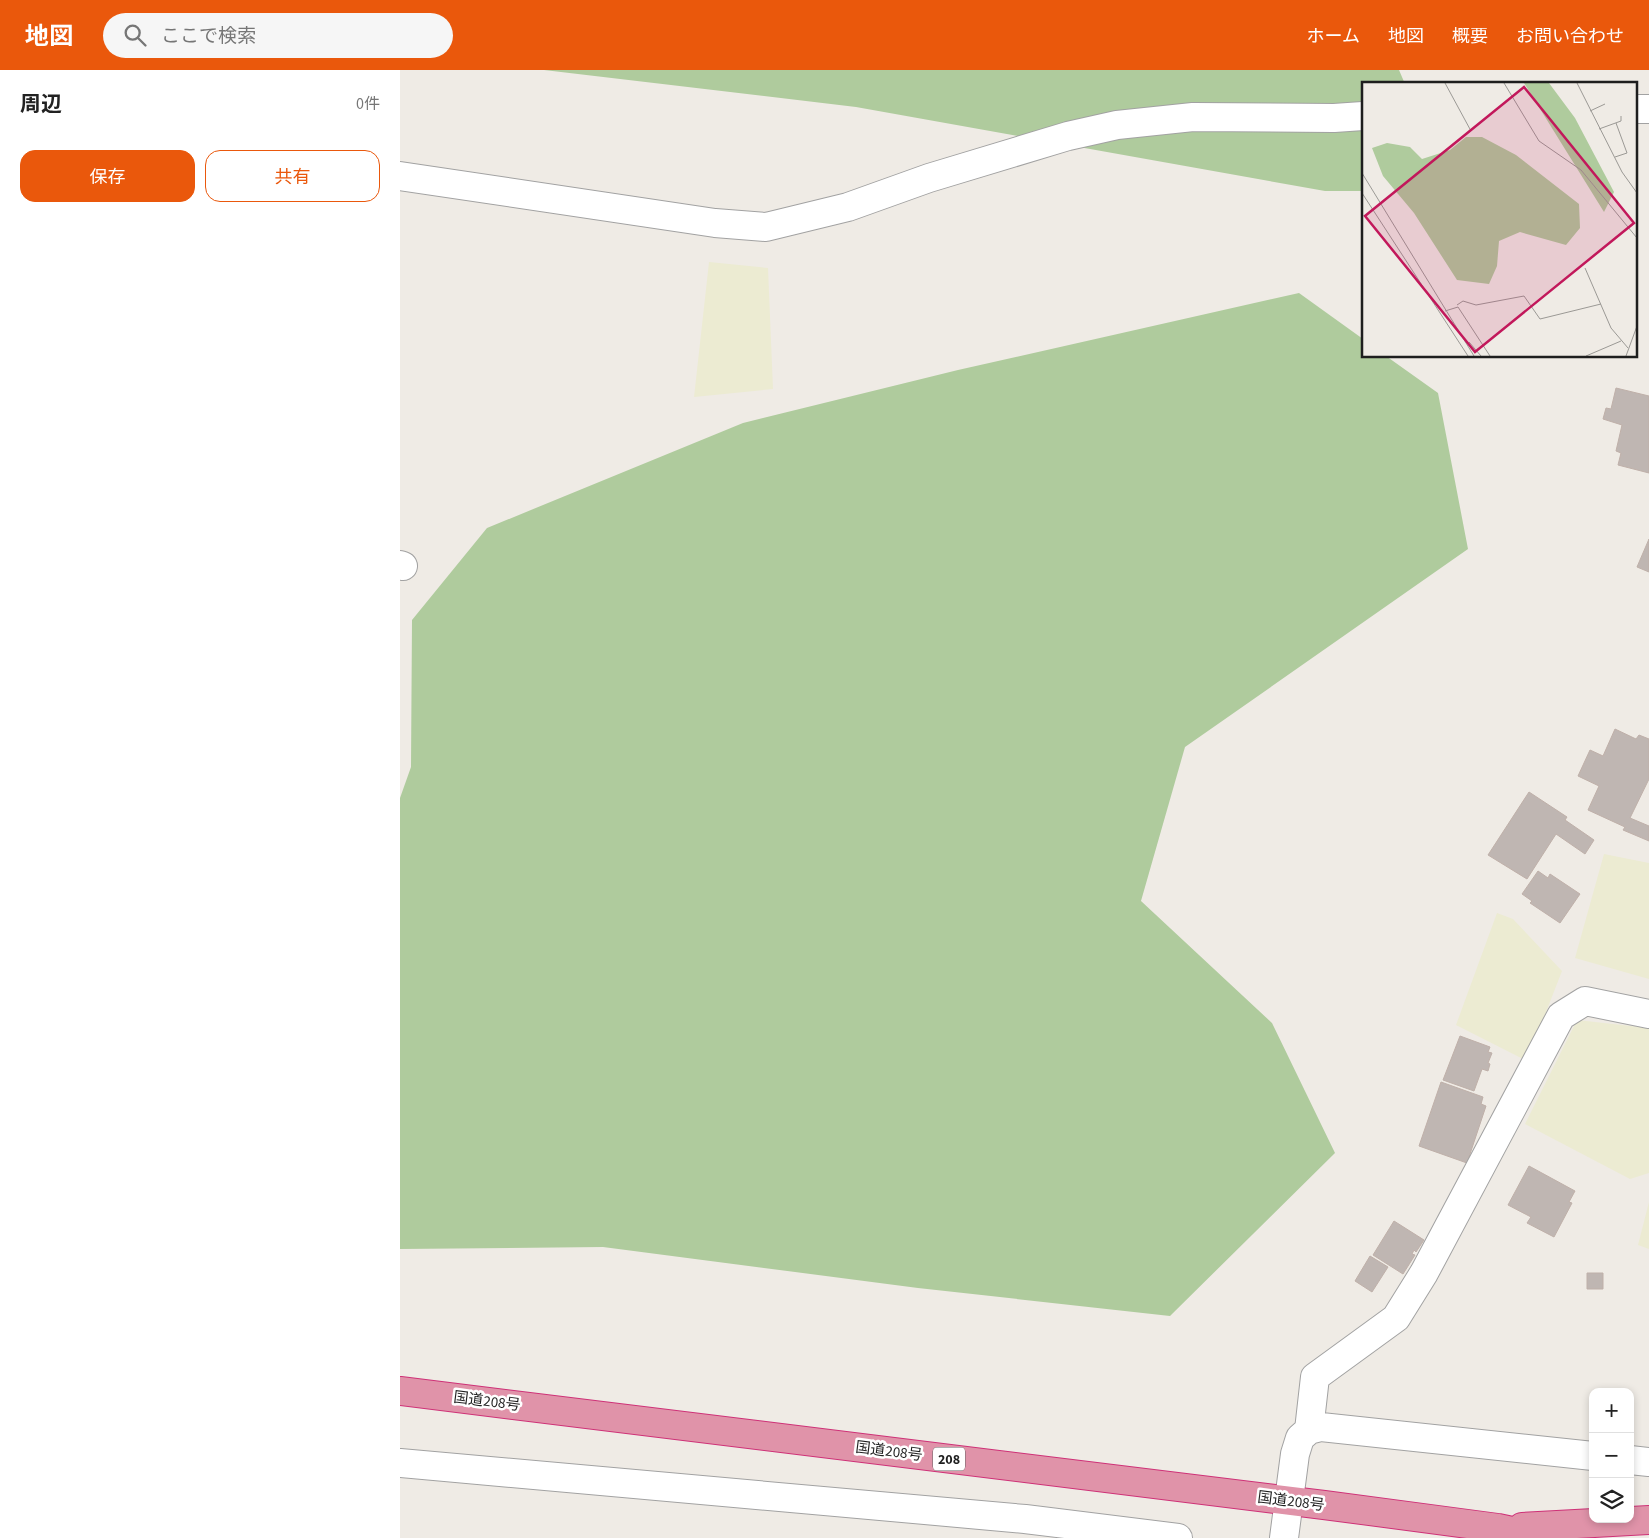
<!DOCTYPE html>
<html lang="ja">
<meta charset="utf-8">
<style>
body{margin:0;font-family:"Source Sans 3","Noto Sans JP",sans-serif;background:#f6f6f6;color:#222}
.controls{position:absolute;right:15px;bottom:15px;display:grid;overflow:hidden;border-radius:10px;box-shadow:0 2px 8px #0003}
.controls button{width:45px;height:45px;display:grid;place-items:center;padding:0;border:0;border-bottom:1px solid #e0e0e0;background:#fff;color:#222;font:25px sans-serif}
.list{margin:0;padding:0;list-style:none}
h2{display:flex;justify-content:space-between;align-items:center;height:65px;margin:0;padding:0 20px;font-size:21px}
h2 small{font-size:16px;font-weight:400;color:#767676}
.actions{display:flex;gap:10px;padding:15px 20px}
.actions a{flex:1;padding:11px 0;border:1px solid #ea580c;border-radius:15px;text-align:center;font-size:18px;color:#ea580c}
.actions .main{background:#ea580c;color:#fff}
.icon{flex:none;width:28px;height:28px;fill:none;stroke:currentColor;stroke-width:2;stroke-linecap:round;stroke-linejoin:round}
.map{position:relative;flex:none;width:1249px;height:1468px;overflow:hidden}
header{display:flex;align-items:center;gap:30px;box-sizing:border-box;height:70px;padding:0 25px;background:#ea580c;color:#fff}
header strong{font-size:24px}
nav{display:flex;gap:28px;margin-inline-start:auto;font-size:18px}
.search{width:350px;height:45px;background:#f6f6f6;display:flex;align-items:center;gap:12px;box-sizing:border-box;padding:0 18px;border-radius:28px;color:#767676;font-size:19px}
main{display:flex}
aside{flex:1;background:#fff}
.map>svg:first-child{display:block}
</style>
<header>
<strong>地図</strong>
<div class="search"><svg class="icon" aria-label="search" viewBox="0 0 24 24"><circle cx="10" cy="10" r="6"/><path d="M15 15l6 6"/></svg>ここで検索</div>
<nav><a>ホーム</a><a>地図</a><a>概要</a><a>お問い合わせ</a></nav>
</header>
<main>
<aside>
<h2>周辺<small>0件</small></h2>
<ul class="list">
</ul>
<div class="actions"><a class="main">保存</a><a>共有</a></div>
</aside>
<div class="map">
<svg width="1249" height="1468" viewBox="0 0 1249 1468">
<rect width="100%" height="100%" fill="#efebe5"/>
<path fill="#ecebd2" d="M309,192L368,198L373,319L294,327Z
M1204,784L1249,793V909L1175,888Z
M1097,843L1113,849L1162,901L1127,991L1056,955Z
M1177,950L1249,958V1103L1230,1109L1125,1054Z
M1249,1132V1179L1238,1175Z"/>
<path fill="#afcb9d" d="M144,0H999L1005,14H963V121H925L456,37Z
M899,223L963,269V286H986L1038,323L1068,479L785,677L741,831L872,953L935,1083L770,1246L518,1218L203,1177L0,1179V728L11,697L12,550L87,458L343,353L558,300Z"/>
<path fill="#bfb6b2" stroke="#bfb0a9" d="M1216,318L1249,326V403L1218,395L1221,383L1216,381L1222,355L1203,349L1206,338L1211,339Z
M1249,469V502L1237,497Z
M1215,659L1236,669L1239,665L1249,669V709L1230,748L1249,756V771L1223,760L1225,757L1188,740L1199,716L1178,706L1190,680L1203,686Z
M1129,722L1167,747L1165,750L1194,770L1185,784L1156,764L1127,809L1088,785Z
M1138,801L1148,808L1150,804L1180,824L1160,853L1130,833L1132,831L1122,824Z
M1060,966L1090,977L1088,982L1092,983L1088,993L1090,994L1088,1001L1082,999L1074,1021L1043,1010Z
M1041,1012L1083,1027L1081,1034L1086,1036L1067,1093L1019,1076Z
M1129,1096L1175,1121L1169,1132L1172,1133L1154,1167L1127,1153L1131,1147L1108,1135Z
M994,1151L1024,1170L1016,1182L1014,1180L1012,1184L1015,1185L1003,1204L973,1185Z
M970,1186L988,1197L972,1222L955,1211Z
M1187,1203H1203V1219H1187Z"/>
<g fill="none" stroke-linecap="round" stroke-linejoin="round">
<g stroke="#a2a2a2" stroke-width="30">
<path id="street" d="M1235,39H1249
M0,106L315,153L366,157L448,137L529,108L668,66L717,55L793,47L934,48L963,46
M0,495L3,496
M909,1360L915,1307L996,1248L1024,1203L1161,946L1185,931L1249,944
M1230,1390L1249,1392
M0,1393L625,1449L778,1468
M884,1468L895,1384L900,1368L909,1360L921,1357L1193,1386"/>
</g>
<g stroke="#ce3177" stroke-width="30">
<path id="highway" d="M0,1321L924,1435L1098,1458L1145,1468
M1122,1457L1249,1450"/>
</g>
<use href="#street" stroke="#fff" stroke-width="28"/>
<use href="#highway" stroke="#e093a9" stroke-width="28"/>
</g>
<g text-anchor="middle" stroke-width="5" stroke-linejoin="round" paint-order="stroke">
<rect fill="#fff" stroke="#626262" stroke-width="1" x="533" y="1377.5" width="32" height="23" rx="4"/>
<g font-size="14" font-weight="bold" fill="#1e1e1e">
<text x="549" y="1394">208</text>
</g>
<g font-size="15" fill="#1e1e1e" stroke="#fff">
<text transform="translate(87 1331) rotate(7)" y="5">国道208号</text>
<text transform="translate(489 1381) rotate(7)" y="5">国道208号</text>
<text transform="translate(891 1431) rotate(7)" y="5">国道208号</text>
</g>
</g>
<g transform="translate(962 12)">
<rect width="275" height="275" fill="#efebe5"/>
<path d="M162,1H187L213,36L252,110L242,130ZM104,55H120L154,73L217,122L218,146L204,163L158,150L137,159L135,184L127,202L95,198L52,131L21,94L10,66L25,61L48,65L60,77L88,68Z" fill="#afcb9d"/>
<path fill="none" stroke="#9b9995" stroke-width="1" d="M83,1L109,49M142,1L177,59L219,88L275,156M215,1L260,90L275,111M228,29L243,22M237,47L259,39V34M253,75L265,71L254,41M0,91L112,274M0,111L106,274M223,186L249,246L266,266M95,223L101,219L114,223L162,214L178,237L239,222M83,229L96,225L128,274M107,260L119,274M224,274L259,259M264,274L275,244"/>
<path fill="#c2185b" fill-opacity="0.15" stroke="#c2185b" stroke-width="2.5" d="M162,5L272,141L113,270L3,134Z"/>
<rect width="275" height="275" fill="none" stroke="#1e1e1e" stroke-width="2.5"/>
</g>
</svg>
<div class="controls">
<button>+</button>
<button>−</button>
<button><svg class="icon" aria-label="layers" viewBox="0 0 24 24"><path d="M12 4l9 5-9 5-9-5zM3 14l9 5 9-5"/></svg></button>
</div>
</div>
</main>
